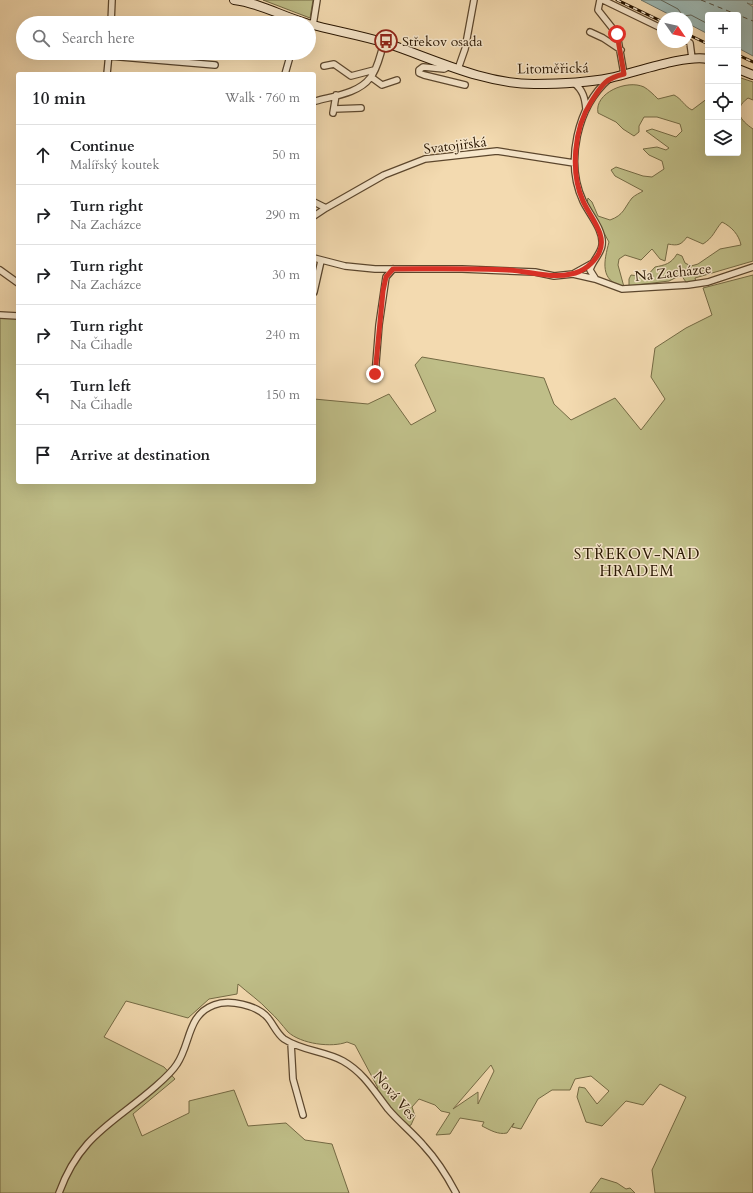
<!DOCTYPE html>
<meta charset="utf-8">
<style>
body{margin:0;font-family:Cardo,serif;background:#f2f2f2;color:#202124}
.controls{position:absolute;right:12px;top:12px;display:grid;overflow:hidden;border-radius:4px;box-shadow:0 4px 16px #0002}
.controls button{width:36px;height:36px;display:grid;place-items:center;padding:0;border:0;border-bottom:1px solid #e0e0e0;background:#fff;color:#202124;font:20px sans-serif}
.compass{position:absolute;left:657px;top:12px;width:36px;height:36px;border-radius:50%;background:#fff;box-shadow:0 4px 16px #0002;rotate:124deg}
.stop{position:absolute;width:12px;height:12px;margin:-9px;border:3px solid #d93025;border-radius:50%;background:#fff}
.stop.end{background:#d93025;border-color:#fff;box-shadow:0 1px 4px #0008}
.list{margin:0;padding:0;list-style:none}
h2{display:flex;justify-content:space-between;align-items:center;height:52px;margin:0;padding:0 16px;font-size:17px}
h2 small{font-size:13px;font-weight:400;color:#757577}
.list li{display:grid;grid-template-columns:26px 1fr auto;gap:12px;align-items:center;box-sizing:border-box;height:60px;padding:0 16px;border-top:1px solid #e0e0e0}
.list b{display:block;font-size:15px;white-space:nowrap}
.list p{margin:0;font-size:13px;white-space:nowrap;color:#757577}
.list em{font-size:13px;font-style:normal;color:#757577}
.icon{flex:none;width:22px;height:22px;fill:none;stroke:currentColor;stroke-width:2;stroke-linecap:round;stroke-linejoin:round}
.map{position:relative;flex:none;width:753px;height:1193px;overflow:hidden}
.search{position:absolute;background:#fff;box-shadow:0 4px 16px #0002;left:16px;top:16px;width:300px;height:44px;display:flex;align-items:center;gap:10px;box-sizing:border-box;padding:0 14px;border-radius:22px;color:#757577;font-size:15px}
.panel{position:absolute;background:#fff;box-shadow:0 4px 16px #0002;left:16px;top:72px;width:300px;height:412px;border-radius:4px}
.map>svg:first-child{display:block}
</style>
<div class="map">
<svg width="753" height="1193" viewBox="0 0 753 1193">
<rect width="100%" height="100%" fill="#f3dab0"/>
<filter id="stains"><feTurbulence type="fractalNoise" baseFrequency=".005" numOctaves="4"/><feColorMatrix values="0 0 0 0 .2 0 0 0 0 .09 0 0 0 0 .02 0 0 0 .5 -.17"/></filter>
<radialGradient id="worn" r=".72"><stop offset=".6" stop-color="#630" stop-opacity="0"/><stop offset="1" stop-color="#630" stop-opacity=".3"/></radialGradient>
<path fill="#bfbe88" stroke="#746a44" fill-rule="evenodd" d="M264,0H313L310,18L263,0Z
M738,77L753,82V100L748,98C732,110 740,120 753,129V261L695,278L696,282H686L681,275L669,281L629,286V279L631,275L646,277L655,267C665,265 671,264 677,254L682,256L685,263L691,266L698,264L720,249L741,245C739,235 732,227 722,222C714,231 714,237 703,244L687,237C681,245 678,246 668,244L665,261L660,259L652,249L641,260L625,255L619,259L618,265L624,287C599,281 604,261 609,242L587,203L588,198L592,202L598,216L610,220C624,215 624,208 632,198C635,195 640,193 643,191L615,176L611,170L616,167L643,176L652,177L664,169L662,161L649,155L643,149L657,147L666,150L669,148L646,131L652,129L676,137L682,131L680,124L657,117H644L639,126V132L634,136L623,129L616,122L598,113C594,93 627,79 644,87C649,90 653,94 658,99L674,95C682,99 684,106 692,110L708,98V153H738Z
M753,275V1193H655L652,1170L686,1097L660,1084L643,1105L626,1101L602,1126L586,1122L577,1097L579,1087L585,1088L597,1104L609,1091L591,1076L575,1079L570,1090H552L538,1099L521,1129L512,1127L514,1123L507,1133C498,1135 490,1130 482,1126L484,1122L460,1118L450,1134L436,1135L450,1113L441,1111L435,1105L419,1099L412,1107L415,1116L411,1125L406,1127L375,1091L378,1088L355,1045L347,1042C332,1048 301,1044 288,1032C282,1025 276,1017 269,1011C260,1001 248,993 238,984L237,994L209,999L188,1018L126,1001L104,1037L164,1067L175,1079L133,1114L142,1136L189,1113V1101L234,1090L248,1126L286,1123L305,1140L332,1144L349,1193H0V317L18,319V482H314V399L368,404L389,394L411,425L436,411L415,365L422,357L544,378L554,404L571,420L615,398L641,430L665,399L651,377L655,348L686,328L712,315L703,288ZM491,1065L494,1071L478,1104V1092L453,1109Z
M601,1178L617,1183L626,1189L630,1188L635,1193H590Z"/>
<path fill="#9eb9b4" stroke="#6f776c" d="M641,0H753V5L747,3L753,7V56L738,48V15H708V34L687,23V18H676Z"/>
<g fill="none" stroke-linecap="round" stroke-linejoin="round">
<path stroke="#63675a" stroke-width="1" d="M661,0L678,9L683,16L691,15L708,24"/>
<path stroke="#514e40" stroke-width="1" stroke-dasharray="5 4" stroke-linecap="butt" d="M701,0L753,21"/>
<g stroke="#5b462d" stroke-width="8">
<path id="minor" d="M600,0L598,10L617,34L624,74
M603,0L663,29
M111,23L112,0
M313,25L317,0
M590,32L603,38L621,50
M687,41L690,43L692,58
M109,56L215,65
M324,66L334,64L351,76L374,70
M450,66L444,69L423,67L419,70V73L424,75L465,85
M458,69L465,49L474,0
M107,74L109,53
M285,74L291,53
M371,77L382,85L397,80
M574,83C583,90 585,98 586,109
M316,101C334,96 359,93 370,78C378,69 380,54 384,43
M334,109L361,108
M333,113L336,95
M314,202L326,208L384,175L425,159L497,151L574,163
M314,216L326,208
M314,258L345,266L375,269H462L535,272L554,276L573,274L595,279L622,289L688,285L708,282L753,267
M0,270L18,283
M573,274L591,264
M595,278L590,270C592,261 601,254 602,245C604,230 589,214 583,201C565,162 577,107 609,79
M314,292L321,261
M0,315L18,316
M375,375L379,325L386,277L393,269
M291,1043L293,1079L303,1115
M59,1193C80,1135 114,1123 156,1086C164,1079 172,1072 177,1064C191,1043 187,1015 214,1005C229,999 257,1005 268,1018C273,1024 277,1034 284,1039C302,1051 325,1051 343,1061C364,1073 374,1091 388,1109C399,1122 413,1133 424,1146C437,1160 447,1176 456,1193"/>
</g>
<g stroke="#281501" stroke-width="10">
<path id="secondary" d="M234,0C260,3 281,16 306,23
M309,24C335,31 360,35 386,43C434,59 483,84 534,84C560,84 585,83 610,78C634,73 686,54 708,59
M738,69L753,75"/>
</g>
<use href="#minor" stroke="#f7e7cc" stroke-width="5.5"/>
<use href="#secondary" stroke="#f7e7cc" stroke-width="8"/>
<g stroke="#281501" stroke-width="3">
<path id="rail" d="M617,0L663,22
M687,34L708,44
M738,55L753,62"/>
</g>
<use href="#rail" stroke="#f7e7cc" stroke-width="1.5" stroke-dasharray="4.5" stroke-linecap="butt"/>
</g>
<g fill="none" stroke-linecap="round" stroke-linejoin="round">
<path stroke="#d93025" stroke-width="5" d="M375,374L383,291L386,277L393,269C432,269 470,268 508,270C529,271 551,279 571,274C583,272 594,263 599,253C608,235 590,217 583,201C570,172 574,128 591,102C602,85 604,79 624,74L617,34"/>
</g>
<defs>
<g id="bus-ring" transform="scale(1.15)"><circle r="9.5" fill="#f7e7cc" stroke="#8f2418" stroke-width="1.5"/><path d="M-5-6H5V4H4V6H2V4H-2V6H-4V4H-5ZM-3.5-4V0h7V-4ZM-3.5 1.2v1.5H-2V1.2ZM2 1.2v1.5H3.5V1.2Z" fill="#8f2418"/></g>
</defs>
<g fill-rule="evenodd">
<use href="#bus-ring" x="386" y="41"/>
</g>
<g text-anchor="middle" stroke-width="3" stroke-linejoin="round" paint-order="stroke">
<g font-size="14" fill="#281501" stroke="#f7e7cc" text-anchor="start">
<text x="402" y="46">Střekov osada</text>
</g>
<g font-size="14" fill="#281501" stroke="#f7e7cc">
<text transform="translate(553 68) rotate(-1)" y="5">Litoměřická</text>
<text transform="translate(455 145) rotate(-7)" y="5">Svatojiřská</text>
<text transform="translate(673 272) rotate(-6)" y="5">Na Zacházce</text>
<text transform="translate(395 1095) rotate(50)" y="5">Nová Ves</text>
</g>
<g font-size="15" letter-spacing="1" fill="#281501" stroke="#f7e7cc">
<text x="637" y="559">STŘEKOV-NAD<tspan x="637" dy="17">HRADEM</tspan></text>
</g>
</g>
<rect width="100%" height="100%" filter="url(#stains)"/>
<rect width="100%" height="100%" fill="url(#worn)"/>
</svg>
<div class="controls">
<button>+</button>
<button>−</button>
<button><svg class="icon" aria-label="locate" viewBox="0 0 24 24"><circle cx="12" cy="12" r="6"/><path d="M12 2v4M12 18v4M2 12h4M18 12h4"/></svg></button>
<button><svg class="icon" aria-label="layers" viewBox="0 0 24 24"><path d="M12 4l9 5-9 5-9-5zM3 14l9 5 9-5"/></svg></button>
</div>
<svg class="compass" viewBox="-18 -18 36 36"><path d="M0-13l5 13h-10z" fill="#e53935"/><path d="M0 13l5-13h-10z" fill="#757577"/></svg>
<div class="stop" style="left:617px;top:34px"></div>
<div class="stop end" style="left:375px;top:374px"></div>
<div class="search"><svg class="icon" aria-label="search" viewBox="0 0 24 24"><circle cx="10" cy="10" r="6"/><path d="M15 15l6 6"/></svg>Search here</div>
<section class="panel">
<h2>10 min<small>Walk · 760 m</small></h2>
<ul class="list">
<li><svg class="icon" aria-label="ahead" viewBox="0 0 24 24"><path d="M12 20V5M6 11l6-6 6 6"/></svg><div><b>Continue</b><p>Malířský koutek</p></div><em>50 m</em></li>
<li><svg class="icon" aria-label="right" viewBox="0 0 24 24"><path d="M7 20v-9h11M14 6l5 5-5 5"/></svg><div><b>Turn right</b><p>Na Zacházce</p></div><em>290 m</em></li>
<li><svg class="icon" aria-label="right" viewBox="0 0 24 24"><path d="M7 20v-9h11M14 6l5 5-5 5"/></svg><div><b>Turn right</b><p>Na Zacházce</p></div><em>30 m</em></li>
<li><svg class="icon" aria-label="right" viewBox="0 0 24 24"><path d="M7 20v-9h11M14 6l5 5-5 5"/></svg><div><b>Turn right</b><p>Na Čihadle</p></div><em>240 m</em></li>
<li><svg class="icon" aria-label="left" viewBox="0 0 24 24"><path d="M17 20v-9H6M10 6l-5 5 5 5"/></svg><div><b>Turn left</b><p>Na Čihadle</p></div><em>150 m</em></li>
<li><svg class="icon" aria-label="arrive" viewBox="0 0 24 24"><path d="M6 21V4h12l-3 4 3 4H6"/></svg><div><b>Arrive at destination</b></div></li>
</ul>
</section>
</div>
